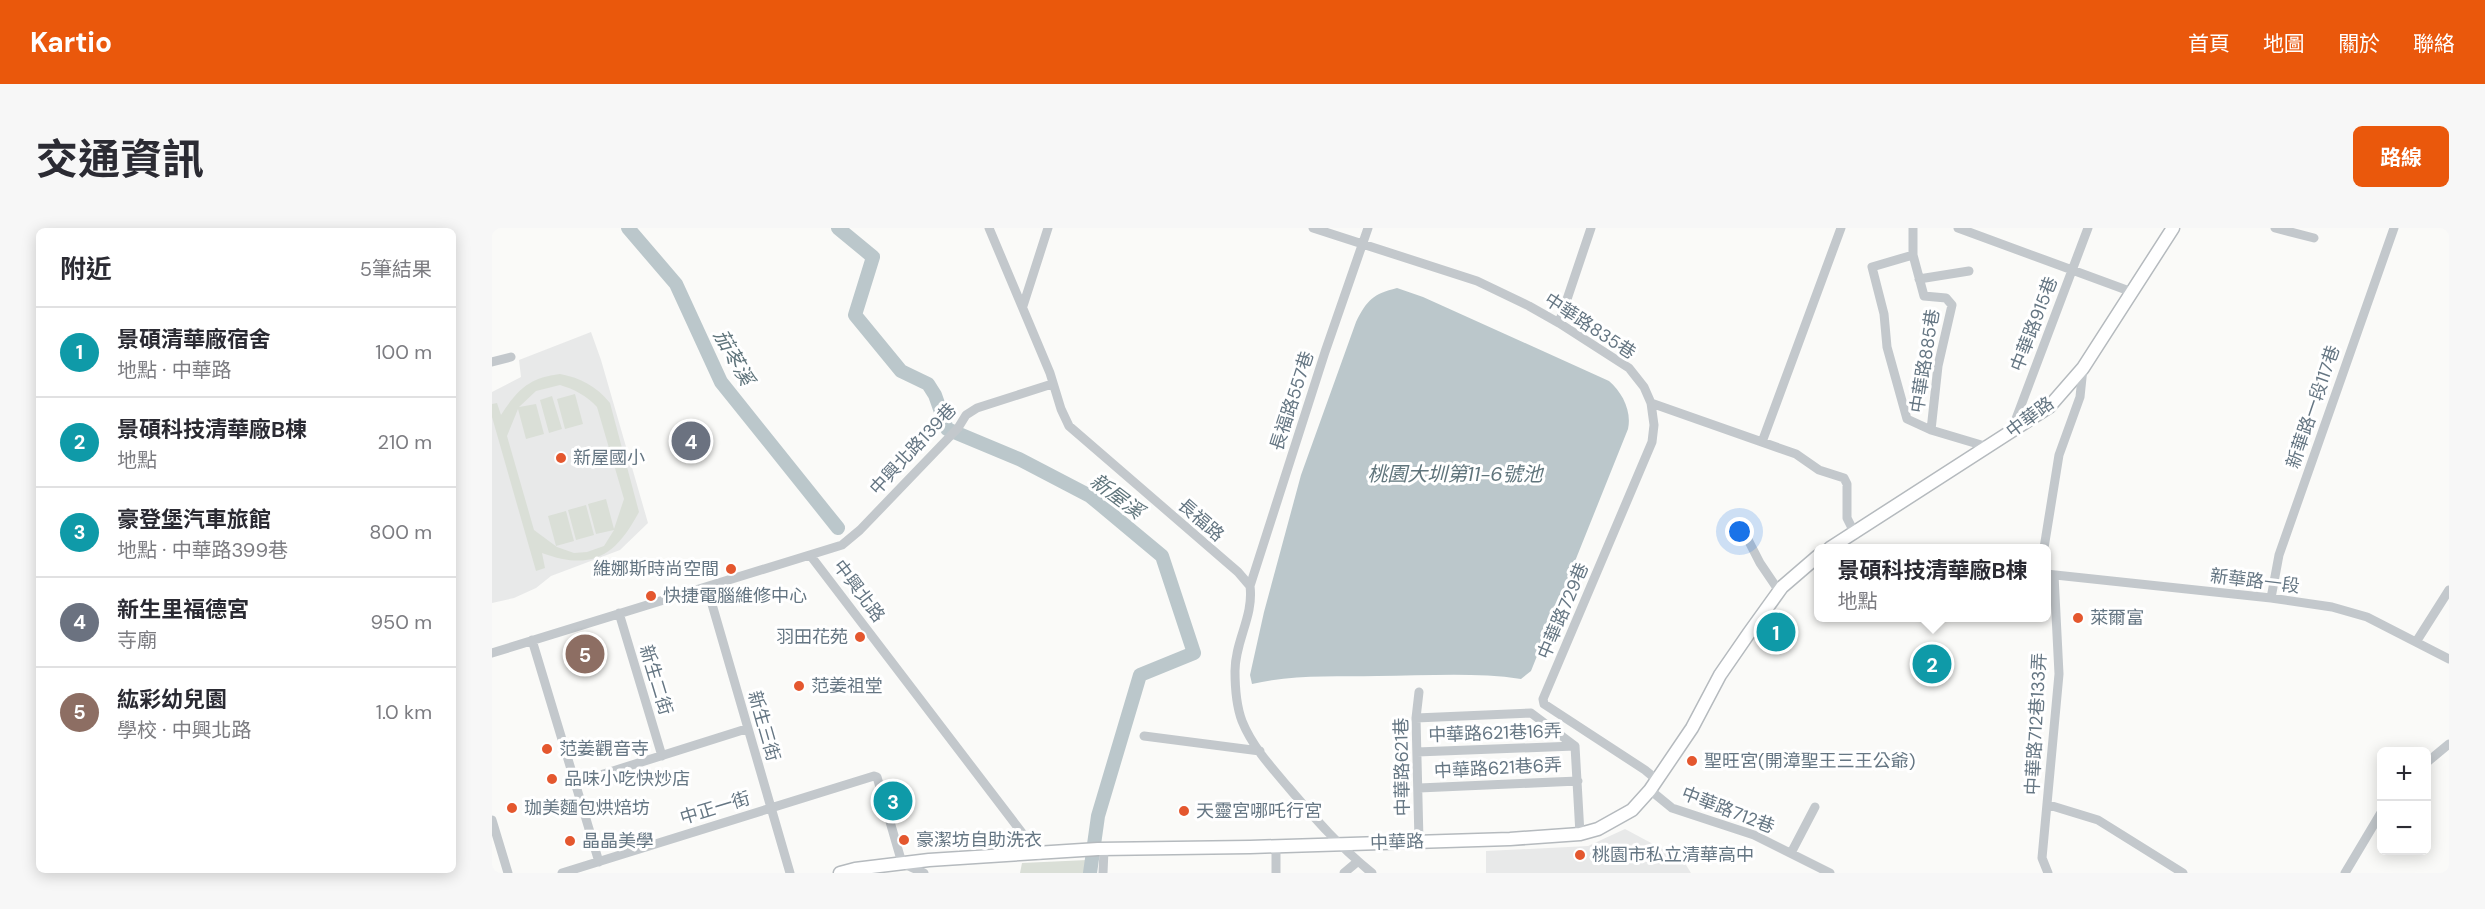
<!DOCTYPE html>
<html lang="zh-TW">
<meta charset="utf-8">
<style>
body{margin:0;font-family:"DM Sans","Noto Sans TC",sans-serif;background:#f7f7f7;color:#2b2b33}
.controls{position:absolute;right:18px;bottom:18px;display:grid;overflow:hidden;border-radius:9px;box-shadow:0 3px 15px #0003}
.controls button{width:54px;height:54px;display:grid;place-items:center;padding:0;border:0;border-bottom:2px solid #e1e1e2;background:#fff;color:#2b2b33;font:30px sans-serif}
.you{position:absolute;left:1248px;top:304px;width:21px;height:21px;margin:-15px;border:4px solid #fff;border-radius:50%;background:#1a73e8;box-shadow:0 0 0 9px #1a73e833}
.badge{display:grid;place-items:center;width:39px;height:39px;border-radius:50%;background:#ea580c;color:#fff;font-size:20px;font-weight:700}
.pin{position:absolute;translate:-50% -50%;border:3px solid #fff;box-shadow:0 2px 6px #0006}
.popup{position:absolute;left:1322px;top:316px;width:237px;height:78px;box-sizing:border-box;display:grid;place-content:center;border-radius:9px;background:#fff;filter:drop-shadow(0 2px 4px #0005);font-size:20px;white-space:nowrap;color:#7c7c81}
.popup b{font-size:22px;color:#2b2b33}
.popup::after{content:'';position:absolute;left:50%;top:100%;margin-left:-12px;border:12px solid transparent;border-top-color:#fff}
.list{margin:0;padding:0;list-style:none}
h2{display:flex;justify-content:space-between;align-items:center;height:78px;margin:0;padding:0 24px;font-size:26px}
h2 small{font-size:20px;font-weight:400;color:#7c7c81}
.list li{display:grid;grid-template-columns:39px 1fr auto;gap:18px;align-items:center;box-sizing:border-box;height:90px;padding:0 24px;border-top:2px solid #e1e1e2}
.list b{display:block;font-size:22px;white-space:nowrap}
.list p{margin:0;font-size:20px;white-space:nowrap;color:#7c7c81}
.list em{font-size:20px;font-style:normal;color:#7c7c81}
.map{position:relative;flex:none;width:1957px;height:645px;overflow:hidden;border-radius:9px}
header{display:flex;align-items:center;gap:36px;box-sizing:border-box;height:84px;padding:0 30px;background:#ea580c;color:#fff}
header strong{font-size:28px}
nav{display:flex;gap:33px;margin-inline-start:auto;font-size:21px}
.intro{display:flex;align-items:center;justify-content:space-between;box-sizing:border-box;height:144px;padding:0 36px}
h1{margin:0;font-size:42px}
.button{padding:15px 27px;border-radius:9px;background:#ea580c;color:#fff;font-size:21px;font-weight:700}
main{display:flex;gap:36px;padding:0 36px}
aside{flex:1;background:#fff;border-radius:9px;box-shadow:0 3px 15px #0003}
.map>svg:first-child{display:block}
</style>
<header>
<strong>Kartio</strong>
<nav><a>首頁</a><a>地圖</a><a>關於</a><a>聯絡</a></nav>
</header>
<div class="intro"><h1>交通資訊</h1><a class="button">路線</a></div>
<main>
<aside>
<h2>附近<small>5筆結果</small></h2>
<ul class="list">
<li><span class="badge" style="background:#0f9aa8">1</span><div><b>景碩清華廠宿舍</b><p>地點 · 中華路</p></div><em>100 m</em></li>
<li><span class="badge" style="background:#0f9aa8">2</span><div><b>景碩科技清華廠B棟</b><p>地點</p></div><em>210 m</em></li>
<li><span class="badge" style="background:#0f9aa8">3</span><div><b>豪登堡汽車旅館</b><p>地點 · 中華路399巷</p></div><em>800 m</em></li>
<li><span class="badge" style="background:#6b7280">4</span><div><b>新生里福德宮</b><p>寺廟</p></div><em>950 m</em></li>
<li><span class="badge" style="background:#8d6e63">5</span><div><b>紘彩幼兒園</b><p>學校 · 中興北路</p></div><em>1.0 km</em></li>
</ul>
</aside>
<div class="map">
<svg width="1957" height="645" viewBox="0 0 1957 645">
<rect width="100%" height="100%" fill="#fafaf8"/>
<path fill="#e8e9e9" d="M99,104L109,132L156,295L128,322L59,348L44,360L22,370L0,375V164L29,149L27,132Z
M1133,601L1191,632L1199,645H994V623L1096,618Z"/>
<path fill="#dadfd7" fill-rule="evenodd" d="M68,146C89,150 104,158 118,175L147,284C123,329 99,343 50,325L53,340L44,343L0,189V176L5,175L9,187C26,161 37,150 68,146ZM68,157C82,161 95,168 105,179L132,271L122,301L114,271L96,276L104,306L122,302L112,318L95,324L82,325L65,319L42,302L15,208L26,181L34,211L52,206L44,176L27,179L44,163Z
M83,166L91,196L73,201L65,171Z
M60,168L70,201L57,205L48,172Z
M94,277L102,307L84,312L76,282Z
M74,283L82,313L64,318L56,288Z
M595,632L594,645H528L530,635Z"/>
<path fill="#bbc7cb" d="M905,60L931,69L1117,153C1130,164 1140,183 1136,201L1039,443L1029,451C982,444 932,448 885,448C843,449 802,446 760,456L758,447L772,384L809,247L864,94C875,72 881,66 905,60Z"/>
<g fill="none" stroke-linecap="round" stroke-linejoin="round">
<path stroke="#bbc7cb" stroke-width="14" d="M136,0L184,56L229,154L346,300
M346,0L381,29L363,87L409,143L436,156L443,167L455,201L527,231L598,268L670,328L702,425L648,447L606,588L598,645"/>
<g stroke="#b5babe" stroke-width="15">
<path id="major" d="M1338,320L1557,179L1591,140L1681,0
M348,645L363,641L437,632L606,621L758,619L1018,611L1088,606L1106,601L1140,582L1158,562L1200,500L1228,447L1257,405L1290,359L1326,328"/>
</g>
<path stroke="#c3c8cc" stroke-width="9" d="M497,0L558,145L569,181L577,198L746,344L758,358C762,388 743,413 743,443C743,459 744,477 750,493C760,518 779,539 797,560C825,593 847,618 880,645
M821,0L985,53L1037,78L1067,95L1137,140L1152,159L1159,175L1304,226L1327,242L1352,250L1355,256V290L1363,306
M1421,0V27L1432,68L1454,70L1460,77L1446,138L1439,202
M1466,0L1640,64
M1783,0L1822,10
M1421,27L1380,39L1392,86L1395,119L1415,191L1439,202L1496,219
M1427,51L1477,43
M531,78L556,0
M1067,95L1099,0
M0,134L19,129
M1159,175L1162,197L1160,214L1051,471L1052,476L1153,542L1165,552
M1519,204L1596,0
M1270,214L1349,0
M1250,300L1268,335L1287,363
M1552,320L1567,227L1588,169L1591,140
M318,327L547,627
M1554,346L1779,370L1840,379L1875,389L1957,431
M758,358L833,124L876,0
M215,359L298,645
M1779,370L1787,327L1902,0
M127,385L170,528
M40,412L107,634
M1924,414L1957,362
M0,425L350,317L368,302L466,200L474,187L485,180L560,156
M927,464L924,490L927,613
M924,490L1039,485L1083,518
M652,508L768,523
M1083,518L1088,606
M925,524L1083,518
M1934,535L1957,516
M83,555L254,501
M927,560L1086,553
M1158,562L1180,580L1262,607L1338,645
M1557,577L1606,592L1691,645
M0,592L16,645
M784,618V645
M1299,625L1323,579
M70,645L382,548L385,549L410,635L432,645
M611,645L612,622
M852,645L865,634
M1556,645L1550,630L1567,446L1562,347
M1853,645L1890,583"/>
<use href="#major" stroke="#fff" stroke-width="12"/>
</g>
<g fill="#e4572e" stroke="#fff" stroke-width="2">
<circle cx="69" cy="230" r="6"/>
<circle cx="239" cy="341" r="6"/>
<circle cx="159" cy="368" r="6"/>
<circle cx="1586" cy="390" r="6"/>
<circle cx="368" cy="409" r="6"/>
<circle cx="307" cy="458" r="6"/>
<circle cx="55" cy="521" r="6"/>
<circle cx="1200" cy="533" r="6"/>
<circle cx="60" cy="551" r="6"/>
<circle cx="20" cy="580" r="6"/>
<circle cx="692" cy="583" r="6"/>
<circle cx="412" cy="612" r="6"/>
<circle cx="78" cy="613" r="6"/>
<circle cx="1088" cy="627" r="6"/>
</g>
<g text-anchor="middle" stroke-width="6" stroke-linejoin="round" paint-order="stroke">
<g font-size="18" fill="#657683" stroke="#fff">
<text transform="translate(1542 96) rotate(-69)" y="6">中華路915巷</text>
<text transform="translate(1098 98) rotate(33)" y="6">中華路835巷</text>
<text transform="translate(1433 133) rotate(-81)" y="6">中華路885巷</text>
<text transform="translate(800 173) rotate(-72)" y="6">長福路557巷</text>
<text transform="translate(1821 179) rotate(-71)" y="6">新華路一段117巷</text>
<text transform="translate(1538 189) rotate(-37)" y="6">中華路</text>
<text transform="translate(421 221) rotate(-47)" y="6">中興北路139巷</text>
<text transform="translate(709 292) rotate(41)" y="6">長福路</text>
<text transform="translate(1763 353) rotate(7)" y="6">新華路一段</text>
<text transform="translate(367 363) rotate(53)" y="6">中興北路</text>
<text transform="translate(1071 383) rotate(-67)" y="6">中華路729巷</text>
<text transform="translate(164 452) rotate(73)" y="6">新生二街</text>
<text transform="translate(1544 496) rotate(-87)" y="6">中華路712巷133弄</text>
<text transform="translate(272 498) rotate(74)" y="6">新生三街</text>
<text transform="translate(1003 505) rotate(-2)" y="6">中華路621巷16弄</text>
<text transform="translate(910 539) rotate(-91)" y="6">中華路621巷</text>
<text transform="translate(1006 540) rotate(-3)" y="6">中華路621巷6弄</text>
<text transform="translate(223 580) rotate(-17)" y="6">中正一街</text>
<text transform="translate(1236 582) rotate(21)" y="6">中華路712巷</text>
<text transform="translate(905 614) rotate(-2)" y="6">中華路</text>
</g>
<g font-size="18" fill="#657683" stroke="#fff" text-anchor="start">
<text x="81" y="236">新屋國小</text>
<text x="227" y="347" text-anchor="end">維娜斯時尚空間</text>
<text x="171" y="374">快捷電腦維修中心</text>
<text x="1598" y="396">萊爾富</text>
<text x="356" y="415" text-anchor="end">羽田花苑</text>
<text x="319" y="464">范姜祖堂</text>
<text x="67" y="527">范姜觀音寺</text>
<text x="1212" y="539">聖旺宮(開漳聖王三王公爺)</text>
<text x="72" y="557">品味小吃快炒店</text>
<text x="32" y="586">珈美麵包烘焙坊</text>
<text x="704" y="589">天靈宮哪吒行宮</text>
<text x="424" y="618">豪潔坊自助洗衣</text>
<text x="90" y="619">晶晶美學</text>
<text x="1100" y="633">桃園市私立清華高中</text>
</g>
<g font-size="20" font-style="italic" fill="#60757c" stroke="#fff">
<text transform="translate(242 129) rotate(61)" y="7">茄苳溪</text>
<text x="963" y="253">桃園大圳第11-6號池</text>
<text transform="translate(625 268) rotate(37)" y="7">新屋溪</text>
</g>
</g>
</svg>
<div class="controls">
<button>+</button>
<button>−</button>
</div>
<div class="you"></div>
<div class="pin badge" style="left:1284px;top:404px;background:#0f9aa8">1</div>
<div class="pin badge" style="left:1440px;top:436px;background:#0f9aa8">2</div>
<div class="popup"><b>景碩科技清華廠B棟</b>地點</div>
<div class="pin badge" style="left:401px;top:573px;background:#0f9aa8">3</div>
<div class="pin badge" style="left:199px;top:213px;background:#6b7280">4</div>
<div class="pin badge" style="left:93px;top:426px;background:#8d6e63">5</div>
</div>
</main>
